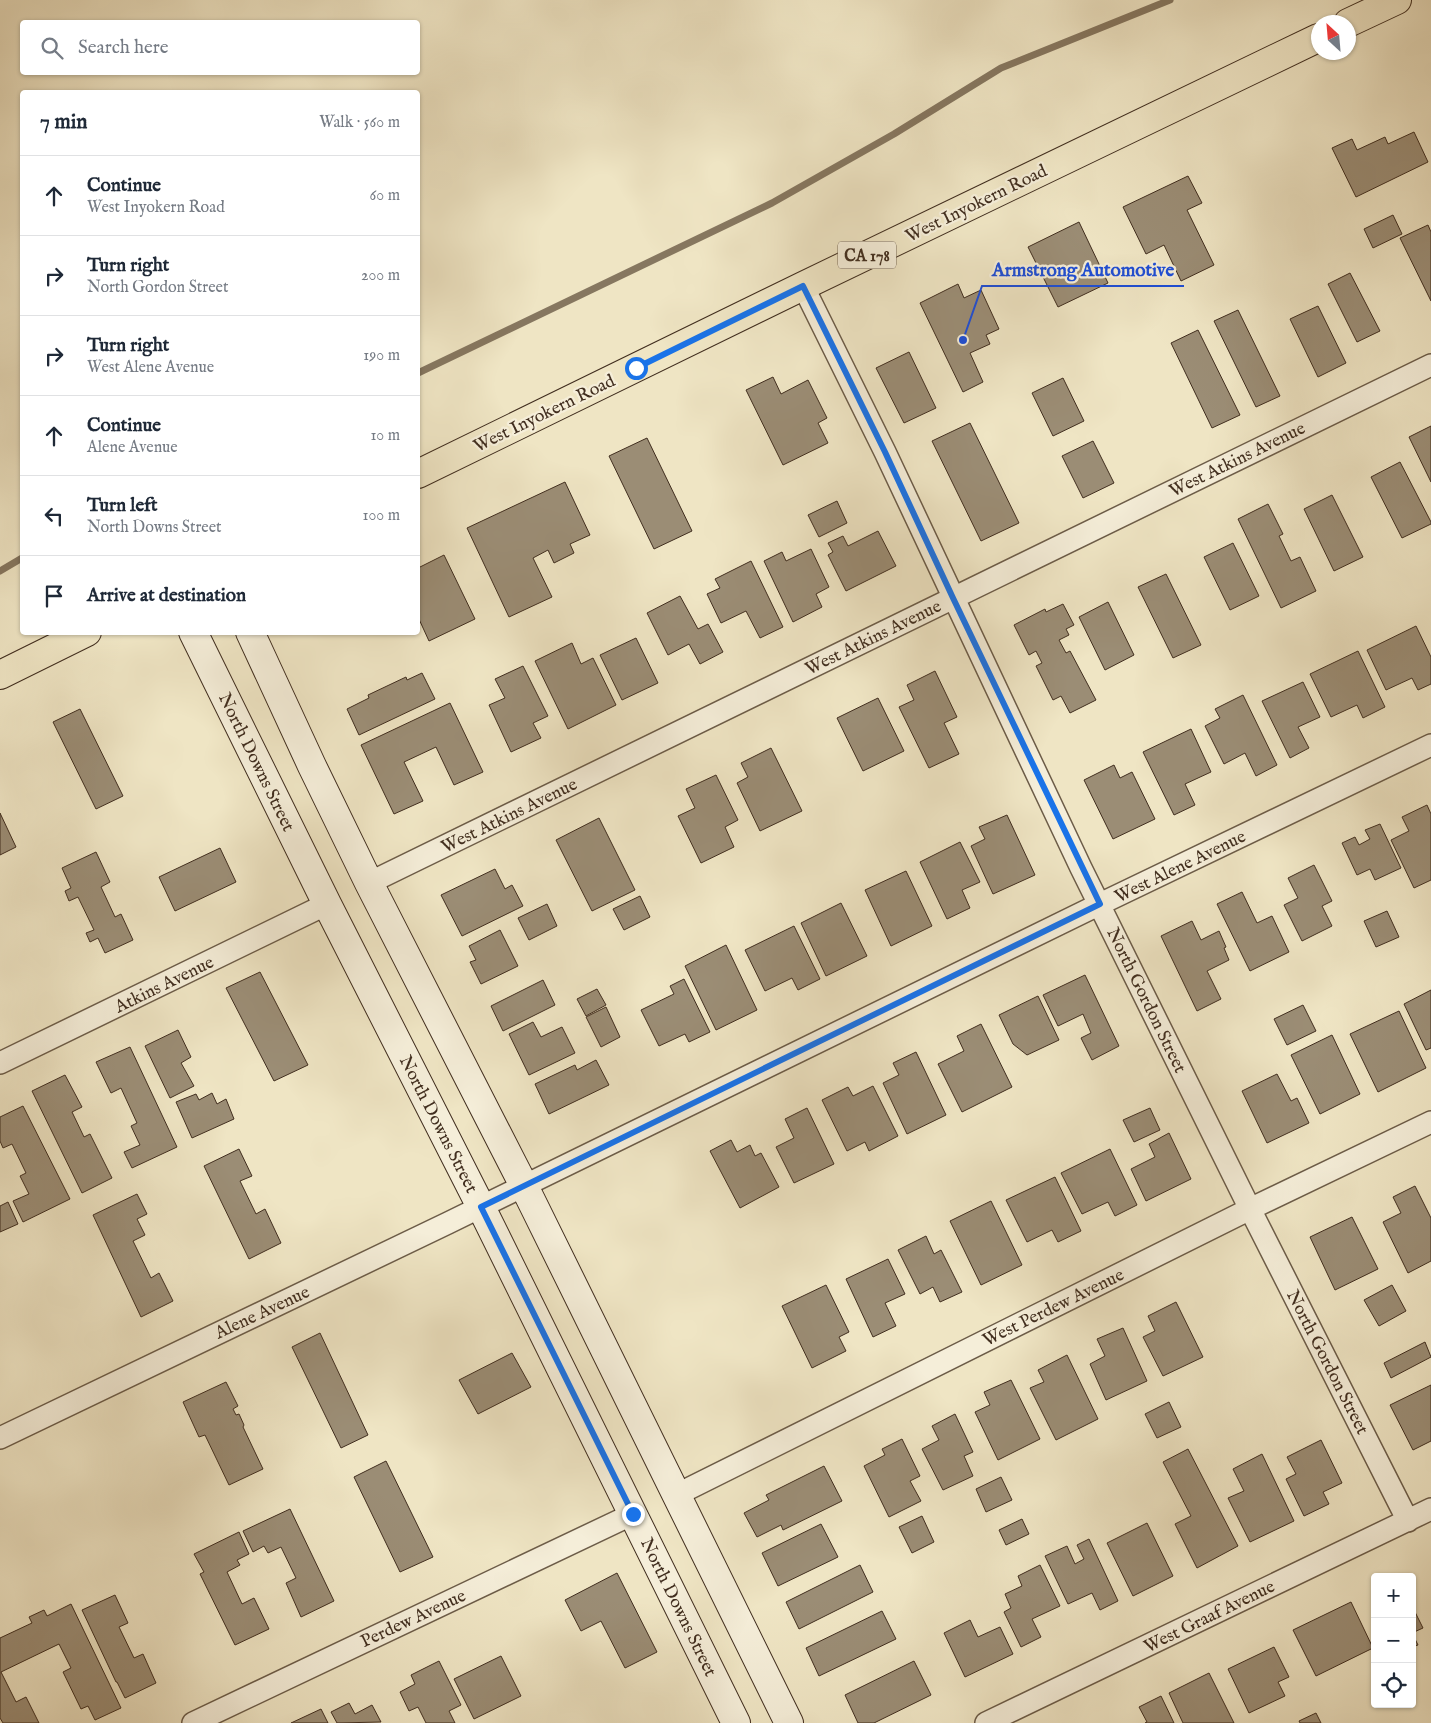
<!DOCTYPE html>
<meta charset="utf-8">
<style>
body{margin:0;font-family:"IM FELL English",serif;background:#f6f6f7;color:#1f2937}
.controls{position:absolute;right:15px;bottom:15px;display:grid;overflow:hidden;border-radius:5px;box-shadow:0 1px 4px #0004}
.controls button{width:45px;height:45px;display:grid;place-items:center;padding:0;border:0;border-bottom:1px solid #e0e1e3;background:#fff;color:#1f2937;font:25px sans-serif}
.compass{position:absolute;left:1311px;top:15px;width:45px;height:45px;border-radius:50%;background:#fff;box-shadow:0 1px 4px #0004;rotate:334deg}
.stop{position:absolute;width:15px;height:15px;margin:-11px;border:4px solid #1a73e8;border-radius:50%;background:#fff}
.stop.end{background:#1a73e8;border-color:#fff;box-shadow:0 1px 5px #0008}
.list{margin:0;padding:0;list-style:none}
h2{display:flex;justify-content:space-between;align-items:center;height:65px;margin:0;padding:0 20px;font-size:21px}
h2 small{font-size:16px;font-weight:400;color:#747a83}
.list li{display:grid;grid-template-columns:32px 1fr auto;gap:15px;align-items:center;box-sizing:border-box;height:80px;padding:0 20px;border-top:1px solid #e0e1e3}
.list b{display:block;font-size:19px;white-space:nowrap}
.list p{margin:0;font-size:16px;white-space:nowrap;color:#747a83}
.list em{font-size:16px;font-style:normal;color:#747a83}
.icon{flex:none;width:28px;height:28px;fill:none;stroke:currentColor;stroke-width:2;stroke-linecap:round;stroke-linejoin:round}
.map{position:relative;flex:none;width:1431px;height:1723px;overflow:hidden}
.search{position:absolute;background:#fff;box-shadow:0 1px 4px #0004;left:20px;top:20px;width:400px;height:55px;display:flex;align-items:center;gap:12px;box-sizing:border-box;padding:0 18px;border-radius:5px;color:#747a83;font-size:19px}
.panel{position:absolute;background:#fff;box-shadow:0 1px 4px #0004;left:20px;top:90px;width:400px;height:545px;border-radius:5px}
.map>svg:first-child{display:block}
</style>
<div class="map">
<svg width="1431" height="1723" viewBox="0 0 1431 1723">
<rect width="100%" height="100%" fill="#efe5c4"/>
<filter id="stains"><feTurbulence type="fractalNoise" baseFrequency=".004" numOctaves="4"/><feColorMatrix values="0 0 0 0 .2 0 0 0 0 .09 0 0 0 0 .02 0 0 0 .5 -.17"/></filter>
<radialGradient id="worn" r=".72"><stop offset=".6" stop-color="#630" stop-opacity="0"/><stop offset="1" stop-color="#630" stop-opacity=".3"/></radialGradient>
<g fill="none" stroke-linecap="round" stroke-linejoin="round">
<path stroke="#867760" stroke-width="7" d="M418,373L772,203L894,134L1001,68L1170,0
M0,571L22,558"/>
</g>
<path fill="#9b8d75" stroke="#412e1f" d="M1414,132L1428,162L1356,197L1332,148L1352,139L1357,150L1385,137L1388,144Z
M1188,176L1202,203L1187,210L1214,265L1181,281L1164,245L1146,254L1123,207Z
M1393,215L1402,234L1373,248L1364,229Z
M1079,222L1108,283L1058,307L1028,247Z
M1428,225L1431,232V301L1400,238Z
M1350,273L1380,331L1357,342L1328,284Z
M958,284L964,298L981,290L999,329L986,335L990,344L970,353L983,382L963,392L920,303Z
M1318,306L1346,363L1318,377L1290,319Z
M1238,310L1280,396L1256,407L1214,321Z
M1198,330L1240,415L1212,428L1171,343Z
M909,352L936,408L904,423L876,368Z
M773,377L781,394L808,380L827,418L818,423L828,443L783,465L746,390Z
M1063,378L1084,421L1053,436L1032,393Z
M970,423L1019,523L981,541L932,441Z
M1431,426V482L1409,437Z
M647,438L692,531L654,549L609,456Z
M1093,441L1114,483L1083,498L1062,456Z
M1400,462L1431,522V524L1402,538L1371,477Z
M565,482L590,535L570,544L574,553L554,563L548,550L533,558L552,597L509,617L467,528Z
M1332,495L1363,557L1334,571L1304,509Z
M837,501L847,523L819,537L808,515Z
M1268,504L1283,534L1279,536L1291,561L1300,557L1316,591L1281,608L1238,519Z
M878,531L896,566L846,591L828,555L833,552L828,543L843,536L848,546Z
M1233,543L1259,596L1230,610L1204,557Z
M811,549L829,587L816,594L822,607L793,622L764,561L782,552L786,561Z
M444,555L475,619L429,641L418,617V568Z
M751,561L783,627L760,638L746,611L721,623L707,594L720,588L715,579Z
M1166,574L1201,645L1173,658L1138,587Z
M680,596L698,629L708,624L723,652L700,664L689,644L668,655L647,613Z
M1108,602L1134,655L1105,670L1079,617Z
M1063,604L1074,625L1066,629L1069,635L1059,640L1066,653L1070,651L1096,700L1070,713L1061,696L1053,700L1036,666L1042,663L1036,651L1029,655L1014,625L1045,609L1046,612Z
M1416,626L1431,657V684L1418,690L1412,678L1386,690L1367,650Z
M636,638L658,683L622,700L600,655Z
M572,643L581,664L593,658L616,705L568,729L535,661Z
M1358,651L1385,707L1363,718L1357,705L1331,717L1310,674Z
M523,666L548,716L533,723L541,738L511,752L489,705L505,698L495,679Z
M935,671L957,717L944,723L959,754L929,768L899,707L914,700L907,685Z
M422,673L435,699L359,735L347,709L369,698L368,695L406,677L407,680Z
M1303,682L1320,717L1298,727L1309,748L1290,758L1262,701Z
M1243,695L1277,765L1256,776L1245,753L1224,764L1205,726L1220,718L1215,709Z
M878,698L904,751L863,771L837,718Z
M450,703L483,772L454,785L436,747L404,762L423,801L394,814L361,745Z
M80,709L123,796L96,809L53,722Z
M1191,729L1211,772L1185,784L1195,805L1174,815L1143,752Z
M771,748L802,811L760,831L737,783L748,777L741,763Z
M1114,765L1120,778L1132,772L1155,819L1113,839L1084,780Z
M716,775L738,820L725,827L734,847L701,863L678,816L695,808L686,789Z
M1427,805L1431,814V880L1414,888L1391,840L1409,831L1402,817Z
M0,813L16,847L0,855Z
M1007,815L1035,875L993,894L971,846L985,839L979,827Z
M599,818L635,890L592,911L556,840Z
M1380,824L1401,868L1375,880L1370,869L1357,875L1342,843L1355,837L1359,845L1370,839L1365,830Z
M960,842L980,882L962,890L970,908L947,919L920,862Z
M220,848L236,882L175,911L159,877Z
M96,852L110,882L101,887L115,917L121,914L133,940L105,953L98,938L90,942L86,933L94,930L78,897L69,901L65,891L71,888L62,868Z
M1314,865L1332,901L1322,906L1332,926L1302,941L1284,905L1298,898L1288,878Z
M495,869L505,889L512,885L523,906L462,936L441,895Z
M906,871L932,926L891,946L865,890Z
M1242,892L1257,923L1272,916L1289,952L1250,971L1217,904Z
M640,896L650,917L624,930L613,909Z
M841,903L867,956L826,976L801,923Z
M547,904L557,926L529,940L518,918Z
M1387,911L1399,937L1376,947L1364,921Z
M1192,921L1201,940L1219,931L1226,947L1224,948L1229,960L1207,971L1221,999L1197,1011L1161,936Z
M794,926L820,979L798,990L792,978L765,991L745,950Z
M500,930L518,966L481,984L470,962L476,960L469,946Z
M726,945L757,1010L716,1030L685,966Z
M260,972L308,1065L274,1081L226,988Z
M1085,975L1119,1046L1092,1060L1081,1038L1091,1033L1083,1014L1058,1026L1043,995Z
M684,979L710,1032L689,1042L685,1034L659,1046L641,1010L674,994L670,986Z
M543,980L555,1005L503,1031L491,1006Z
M597,989L606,1005L586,1016L577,999Z
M1431,990V1048L1426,1050L1404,1004Z
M1038,996L1059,1040L1027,1055L1013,1044L999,1015Z
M1303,1005L1316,1031L1287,1045L1274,1019Z
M606,1007L620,1037L601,1047L586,1017Z
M1399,1011L1426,1068L1378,1092L1350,1034Z
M533,1022L541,1037L562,1027L575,1053L529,1075L509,1034Z
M981,1024L1012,1087L962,1112L938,1064L964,1051L957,1036Z
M178,1030L191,1057L181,1063L194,1086L170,1098L145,1046Z
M1332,1035L1360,1094L1320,1114L1291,1055Z
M130,1047L177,1147L132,1168L124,1152L140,1145L131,1126L137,1123L121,1088L111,1093L96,1062Z
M916,1052L946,1115L907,1134L883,1083L899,1075L893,1063Z
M596,1060L609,1085L549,1114L535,1084L575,1065L577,1070Z
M1277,1074L1291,1101L1297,1098L1309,1123L1267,1143L1242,1091Z
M65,1075L82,1107L72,1112L84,1137L90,1134L112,1178L82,1193L32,1091Z
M873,1086L898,1136L869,1151L865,1142L847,1151L822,1100L848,1087L853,1096Z
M212,1093L217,1104L226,1099L234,1119L192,1138L176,1102L196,1094L199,1100Z
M23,1106L70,1199L23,1222L13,1201L29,1194L20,1176L26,1173L12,1144L3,1148L0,1141V1117Z
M807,1108L834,1164L794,1183L776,1147L794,1138L785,1119Z
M1150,1108L1160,1130L1134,1142L1123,1120Z
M1169,1133L1191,1179L1146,1201L1131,1169L1155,1157L1149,1144Z
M731,1140L737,1152L750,1145L755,1156L761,1153L779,1187L740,1208L710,1151Z
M239,1149L252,1176L240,1181L256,1214L265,1209L281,1243L249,1259L204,1166Z
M1110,1149L1137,1205L1115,1216L1108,1202L1082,1214L1061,1173Z
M1055,1177L1081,1231L1058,1242L1052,1230L1027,1242L1006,1200Z
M1415,1186L1431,1218V1261L1408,1273L1383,1222L1401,1213L1393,1197Z
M137,1194L147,1214L137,1219L145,1235L133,1241L151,1278L159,1273L173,1301L141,1317L93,1215Z
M991,1201L1022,1265L981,1285L950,1221Z
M8,1202L18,1224L0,1232V1206Z
M1352,1217L1378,1269L1335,1290L1310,1237Z
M926,1236L934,1254L941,1250L962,1292L940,1302L933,1287L920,1294L898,1250Z
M888,1259L905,1294L885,1303L896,1326L873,1337L846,1279Z
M826,1285L849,1332L839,1337L846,1351L812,1368L782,1306Z
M1392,1285L1406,1311L1379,1326L1364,1300Z
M1176,1302L1203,1357L1163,1376L1143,1337L1155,1331L1148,1316Z
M1123,1328L1147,1381L1106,1400L1090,1364L1105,1356L1097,1339Z
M320,1333L368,1435L341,1448L292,1347Z
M1425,1342L1431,1357L1391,1378L1384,1363Z
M512,1353L531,1387L478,1414L459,1380Z
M1067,1355L1098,1419L1056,1440L1030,1388L1044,1382L1038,1370Z
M1011,1380L1040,1439L998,1460L975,1412L990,1405L984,1392Z
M226,1382L238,1406L233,1409L236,1415L239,1414L244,1425L243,1427L263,1469L229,1485L205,1435L199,1437L183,1402Z
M1431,1385V1441L1413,1450L1390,1405Z
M1169,1402L1181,1427L1157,1438L1145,1414Z
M955,1414L973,1452L964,1456L973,1476L943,1490L922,1449L939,1440L932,1426Z
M902,1439L920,1476L910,1481L921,1501L889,1517L864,1466L885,1455L882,1449Z
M1321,1440L1342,1483L1323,1492L1329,1504L1304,1516L1286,1479L1296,1474L1287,1457Z
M1188,1449L1238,1546L1197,1568L1175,1524L1191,1516L1163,1462Z
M1262,1454L1294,1521L1250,1542L1228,1498L1244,1491L1233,1469Z
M386,1461L433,1557L400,1572L354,1477Z
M824,1466L842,1501L783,1530L781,1525L757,1537L744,1513L769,1500L766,1495Z
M1001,1477L1012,1500L986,1512L976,1489Z
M290,1509L334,1601L301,1617L286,1583L296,1578L281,1547L268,1553L264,1546L253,1552L243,1531Z
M922,1516L934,1542L912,1553L899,1527Z
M1022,1519L1029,1534L1006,1545L999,1530Z
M1147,1523L1173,1576L1133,1596L1107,1543Z
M821,1524L838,1557L778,1586L762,1553Z
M239,1532L249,1554L237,1560L240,1565L227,1572L242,1604L254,1598L269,1629L235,1645L200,1574L204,1572L194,1554Z
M1089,1539L1118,1601L1100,1610L1092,1593L1068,1604L1045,1556L1067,1546L1075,1564L1084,1559L1077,1545Z
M860,1565L873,1592L799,1629L786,1602Z
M1040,1565L1060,1606L1032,1619L1041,1637L1021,1647L1004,1612L1011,1608L1005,1594L1022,1586L1018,1576Z
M617,1573L657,1652L625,1668L601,1621L581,1631L565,1600Z
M115,1595L128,1623L119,1627L134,1658L143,1654L156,1683L125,1698L117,1682H116L82,1610Z
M1351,1602L1373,1648L1316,1676L1293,1630Z
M71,1604L121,1708L95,1720L88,1706L81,1709L63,1672L71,1668L59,1644L1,1672L16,1702L26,1697L39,1723H3L0,1718V1638L32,1623L29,1617L44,1610L47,1616Z
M1412,1606L1423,1628L1412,1633L1418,1645L1412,1647Z
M882,1611L896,1639L819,1676L806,1648Z
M970,1620L978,1637L1000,1627L1013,1654L965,1677L944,1633Z
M1274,1647L1289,1677L1278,1682L1285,1696L1249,1713L1228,1669Z
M501,1656L521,1696L474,1719L454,1679Z
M439,1661L461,1705L449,1711L455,1723H426L418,1707L409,1711L400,1692L415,1684L411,1675Z
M914,1661L931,1695L874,1723H858L845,1695Z
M1209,1673L1234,1723H1183L1169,1693Z
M1161,1696L1174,1723H1145L1147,1722L1139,1707Z
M349,1703L355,1714L372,1705L381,1722L337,1723L331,1712Z
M321,1709L328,1723H291Z
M1316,1713L1321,1723H1300L1299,1721Z"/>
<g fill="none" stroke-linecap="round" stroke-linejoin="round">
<g stroke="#6c5c48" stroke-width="24">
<path id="street" d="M803,286L885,452L1081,868L1250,1209L1408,1521
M369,883L1431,365
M0,1063L327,904
M0,1438L448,1223L1100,904L1431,745
M676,1495L1250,1209L1431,1122
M193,1723L633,1514
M986,1723L1431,1509"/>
</g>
<g stroke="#412e1f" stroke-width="30">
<path id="secondary" d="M193,632L327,904L481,1207L736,1723
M250,632L312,766L369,883L524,1186L789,1723"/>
</g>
<g stroke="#412e1f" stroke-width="30">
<path id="primary" d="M1348,23L1397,0
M418,474L803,286L1318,38
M0,675L87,632"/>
</g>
<use href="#street" stroke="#f5eed9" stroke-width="21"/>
<use href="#secondary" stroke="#f5eed9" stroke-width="28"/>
<use href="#primary" stroke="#efe5c4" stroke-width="28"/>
</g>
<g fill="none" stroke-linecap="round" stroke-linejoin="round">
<path stroke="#1a73e8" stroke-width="6" d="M633,1514L481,1207L1100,904L953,598L885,452L803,286L636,368"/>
</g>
<g text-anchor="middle" stroke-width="4.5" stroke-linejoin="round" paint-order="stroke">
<rect fill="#f5eed9" stroke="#776857" stroke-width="1" x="838" y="241.5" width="58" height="27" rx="4"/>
<g font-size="16" font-weight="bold" fill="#412e1f">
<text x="867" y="261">CA 178</text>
</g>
<g font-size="18" fill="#412e1f" stroke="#f5eed9">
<text transform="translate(976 203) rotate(-26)" y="6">West Inyokern Road</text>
<text transform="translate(544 413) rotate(-26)" y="6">West Inyokern Road</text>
<text transform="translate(1237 459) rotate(-26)" y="6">West Atkins Avenue</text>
<text transform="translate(873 637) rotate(-26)" y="6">West Atkins Avenue</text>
<text transform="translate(257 762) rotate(64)" y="6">North Downs Street</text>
<text transform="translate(509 815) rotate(-26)" y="6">West Atkins Avenue</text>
<text transform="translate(1180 866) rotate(-26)" y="6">West Alene Avenue</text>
<text transform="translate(164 984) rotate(-26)" y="6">Atkins Avenue</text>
<text transform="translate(1147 1000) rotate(64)" y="6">North Gordon Street</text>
<text transform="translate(439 1124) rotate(63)" y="6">North Downs Street</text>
<text transform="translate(1053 1307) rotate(-26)" y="6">West Perdew Avenue</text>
<text transform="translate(262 1312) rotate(-25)" y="6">Alene Avenue</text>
<text transform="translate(1328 1362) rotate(63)" y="6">North Gordon Street</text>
<text transform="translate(679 1607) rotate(64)" y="6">North Downs Street</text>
<text transform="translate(1209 1616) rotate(-26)" y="6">West Graaf Avenue</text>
<text transform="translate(413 1618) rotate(-25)" y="6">Perdew Avenue</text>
</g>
</g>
<path fill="none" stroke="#1d4ed8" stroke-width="2" d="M963 340L982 286H1184"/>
<circle fill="#1d4ed8" stroke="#f5eed9" stroke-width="2" cx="963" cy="340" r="5"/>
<g font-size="19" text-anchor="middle" font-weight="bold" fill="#1d4ed8" stroke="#f5eed9" stroke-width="4.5" stroke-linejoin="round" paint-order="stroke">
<text x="1083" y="276">Armstrong Automotive</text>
</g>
<rect width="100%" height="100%" filter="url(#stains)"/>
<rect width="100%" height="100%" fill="url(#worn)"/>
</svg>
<div class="controls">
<button>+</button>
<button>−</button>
<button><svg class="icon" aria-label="locate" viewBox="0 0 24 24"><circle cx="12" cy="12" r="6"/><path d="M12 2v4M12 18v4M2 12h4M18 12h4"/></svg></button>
</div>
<svg class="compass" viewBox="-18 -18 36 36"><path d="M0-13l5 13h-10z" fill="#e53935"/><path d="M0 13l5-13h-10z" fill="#747a83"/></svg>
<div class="stop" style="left:636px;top:368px"></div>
<div class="stop end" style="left:633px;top:1514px"></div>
<div class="search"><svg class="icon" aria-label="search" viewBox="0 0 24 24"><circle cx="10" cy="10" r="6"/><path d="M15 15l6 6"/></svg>Search here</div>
<section class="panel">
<h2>7 min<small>Walk · 560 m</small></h2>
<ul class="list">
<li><svg class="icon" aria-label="ahead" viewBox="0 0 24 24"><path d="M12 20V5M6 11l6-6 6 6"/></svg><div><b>Continue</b><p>West Inyokern Road</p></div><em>60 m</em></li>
<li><svg class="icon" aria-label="right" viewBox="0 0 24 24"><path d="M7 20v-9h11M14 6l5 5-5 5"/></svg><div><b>Turn right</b><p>North Gordon Street</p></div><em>200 m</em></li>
<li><svg class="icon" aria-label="right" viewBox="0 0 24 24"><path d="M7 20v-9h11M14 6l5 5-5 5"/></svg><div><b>Turn right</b><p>West Alene Avenue</p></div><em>190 m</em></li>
<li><svg class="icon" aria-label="ahead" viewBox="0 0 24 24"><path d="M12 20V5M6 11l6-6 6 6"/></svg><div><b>Continue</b><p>Alene Avenue</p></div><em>10 m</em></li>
<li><svg class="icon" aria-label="left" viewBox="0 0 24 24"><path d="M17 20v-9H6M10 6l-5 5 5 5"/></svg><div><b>Turn left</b><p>North Downs Street</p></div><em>100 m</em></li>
<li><svg class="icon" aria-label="arrive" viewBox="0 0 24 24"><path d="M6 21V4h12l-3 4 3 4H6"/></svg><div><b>Arrive at destination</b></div></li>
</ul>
</section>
</div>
